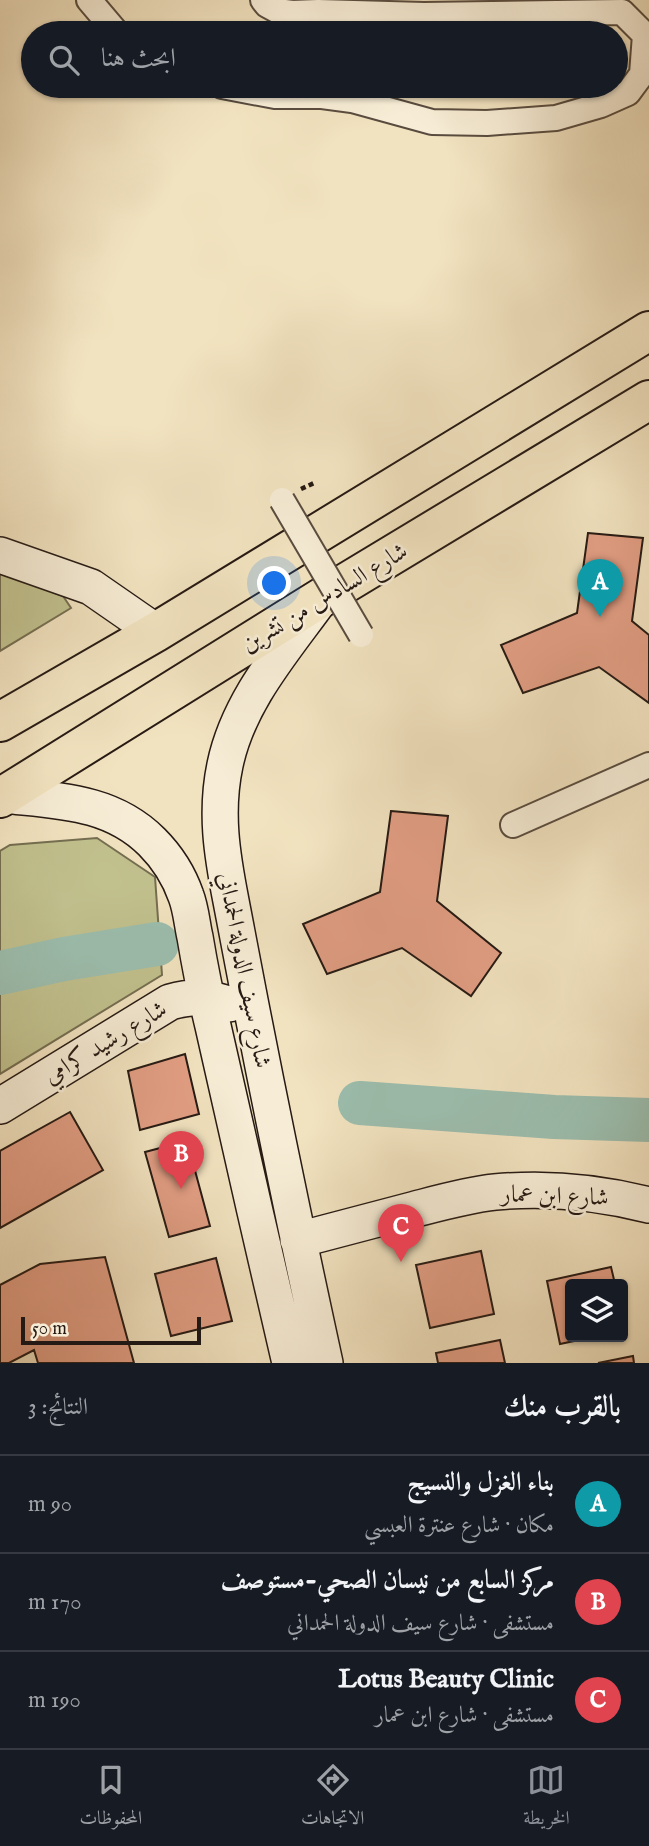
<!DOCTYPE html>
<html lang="ar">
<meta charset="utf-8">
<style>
body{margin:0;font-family:"IM FELL English",Amiri,serif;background:#242831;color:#f1f3f6;direction:rtl}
.controls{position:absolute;right:21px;bottom:21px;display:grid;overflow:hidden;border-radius:7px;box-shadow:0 2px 5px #0004}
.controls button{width:63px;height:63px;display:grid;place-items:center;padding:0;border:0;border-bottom:2px solid #363941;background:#171b24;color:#f1f3f6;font:35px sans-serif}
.scale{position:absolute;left:21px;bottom:18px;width:180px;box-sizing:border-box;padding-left:7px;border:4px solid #261a14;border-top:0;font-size:19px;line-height:24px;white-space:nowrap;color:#261a14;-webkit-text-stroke:5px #f7edd6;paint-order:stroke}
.you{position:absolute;left:275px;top:584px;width:24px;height:24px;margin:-18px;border:5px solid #fff;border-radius:50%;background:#1a73e8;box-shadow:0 0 0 10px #1a73e833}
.badge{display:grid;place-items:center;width:46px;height:46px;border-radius:50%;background:#8c9099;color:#fff;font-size:23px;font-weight:700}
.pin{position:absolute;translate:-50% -58px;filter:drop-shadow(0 2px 4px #0008)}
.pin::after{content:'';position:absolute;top:37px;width:24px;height:21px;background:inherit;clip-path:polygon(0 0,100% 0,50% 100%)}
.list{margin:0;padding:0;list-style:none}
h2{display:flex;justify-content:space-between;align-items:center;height:91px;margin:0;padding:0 28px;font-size:30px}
h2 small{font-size:23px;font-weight:400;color:#9ea1a6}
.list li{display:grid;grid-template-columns:46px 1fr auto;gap:21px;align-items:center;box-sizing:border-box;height:98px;padding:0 28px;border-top:2px solid #363941}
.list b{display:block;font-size:26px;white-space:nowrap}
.list p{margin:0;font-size:23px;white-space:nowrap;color:#9ea1a6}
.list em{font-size:23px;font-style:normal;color:#9ea1a6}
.icon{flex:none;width:38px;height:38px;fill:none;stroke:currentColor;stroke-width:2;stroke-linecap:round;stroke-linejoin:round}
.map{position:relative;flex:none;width:649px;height:1363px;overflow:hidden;direction:ltr}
.search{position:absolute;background:#171b24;box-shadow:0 2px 5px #0004;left:21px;right:21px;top:21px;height:77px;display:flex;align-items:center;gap:18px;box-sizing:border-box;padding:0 24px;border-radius:38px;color:#9ea1a6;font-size:26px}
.sheet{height:385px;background:#171b24}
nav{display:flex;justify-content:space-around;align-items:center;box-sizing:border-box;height:98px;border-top:2px solid #363941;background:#171b24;font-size:19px;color:#9ea1a6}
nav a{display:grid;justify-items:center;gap:4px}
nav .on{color:#8c9099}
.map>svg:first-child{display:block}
</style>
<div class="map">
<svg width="649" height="1363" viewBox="0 0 649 1363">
<rect width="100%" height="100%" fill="#f2e3c0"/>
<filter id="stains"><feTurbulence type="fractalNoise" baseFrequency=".00286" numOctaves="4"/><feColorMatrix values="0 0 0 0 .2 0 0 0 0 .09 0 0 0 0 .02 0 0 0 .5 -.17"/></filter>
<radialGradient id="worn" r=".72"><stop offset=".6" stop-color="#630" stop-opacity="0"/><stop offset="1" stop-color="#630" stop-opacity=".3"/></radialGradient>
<path fill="#c1c18e" stroke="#746e51" stroke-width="2" d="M0,571L63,596L71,608L0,651Z
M97,838L155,877L162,975L0,1074V851L10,845Z"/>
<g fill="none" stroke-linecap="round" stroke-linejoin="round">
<path stroke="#9cbeae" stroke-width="44" d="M0,973L64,959L157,944
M360,1103L554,1117L649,1120"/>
</g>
<path fill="#e29e84" stroke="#261a14" stroke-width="2" d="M588,533L643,538L632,621L649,635V703L599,667L523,693L501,645L577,613Z
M391,811L448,816L437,901L501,953L471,996L402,948L327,974L303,924L380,892Z
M185,1054L199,1114L140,1130L128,1071Z
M70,1112L103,1170L0,1228V1151Z
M187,1141L210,1226L169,1237L145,1152Z
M481,1251L494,1314L430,1328L416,1265Z
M105,1257L134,1363H38L34,1350L9,1363H0V1285L40,1264Z
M216,1258L232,1321L171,1336L155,1274Z
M611,1267L615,1284H570V1337H593L560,1344L547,1281Z
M500,1340L505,1363H438L436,1353Z
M633,1356L634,1363H598Z"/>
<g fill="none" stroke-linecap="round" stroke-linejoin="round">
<g stroke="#594c3f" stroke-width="28">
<path id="street" d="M89,0L117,33
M263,0L267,5L278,11L292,13L318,12L424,15L622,12L645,35H649
M222,86L275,96H322L352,100L432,122L487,123L556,118L601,105L628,93L642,74L645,35
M513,825L649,765"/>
</g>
<g stroke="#261a14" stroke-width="38">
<path id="secondary" d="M0,555L91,587L156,632
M319,601C282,652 238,702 225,765C215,812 222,855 231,901C237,931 242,960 248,990C272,1114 298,1239 325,1363
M4,795C59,801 111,801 152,842C167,857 179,876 186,896C191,909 192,924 195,937C200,967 206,997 213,1026C238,1138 264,1251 290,1363
M0,1106L170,1002C195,995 204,997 229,1004
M298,1240C336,1230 374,1220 412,1210C439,1203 467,1195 495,1192C548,1187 598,1192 649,1205"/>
</g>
<g stroke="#261a14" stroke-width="42">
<path id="highway" d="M0,722L156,632L649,331
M0,798L321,598L649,400"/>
</g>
<path stroke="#261a14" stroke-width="4.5" stroke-dasharray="5 3.5" stroke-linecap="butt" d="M301,489L314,483"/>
<use href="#street" stroke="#f7edd6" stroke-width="24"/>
<use href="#secondary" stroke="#f7edd6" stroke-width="35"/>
<use href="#highway" stroke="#f2e3c0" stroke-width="38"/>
<g stroke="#594c3f" stroke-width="28" stroke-linecap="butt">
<path id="street-bridge" d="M282,500L361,635"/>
</g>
<use href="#street-bridge" stroke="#f7edd6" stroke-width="24"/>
</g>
<g text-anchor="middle" stroke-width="5" stroke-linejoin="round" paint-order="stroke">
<g font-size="24" fill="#261a14" stroke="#f7edd6">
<text transform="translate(324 597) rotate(-31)" y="8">شارع السادس من تشرين</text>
<text transform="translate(245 970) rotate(79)" y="8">شارع سيف الدولة الحمداني</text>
<text transform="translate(105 1042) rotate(-31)" y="8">شارع رشيد كرامي</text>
<text transform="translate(555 1195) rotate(2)" y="8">شارع ابن عمار</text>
</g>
</g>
<rect width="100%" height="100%" filter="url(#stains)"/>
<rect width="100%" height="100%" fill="url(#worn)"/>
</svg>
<div class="controls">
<button><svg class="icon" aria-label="layers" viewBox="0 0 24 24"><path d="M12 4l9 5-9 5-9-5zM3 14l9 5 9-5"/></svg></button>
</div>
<div class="scale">50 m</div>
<div class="you"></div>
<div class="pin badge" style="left:600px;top:617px;background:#0f9aa8">A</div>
<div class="pin badge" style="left:181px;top:1189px;background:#e0444e">B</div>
<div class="pin badge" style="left:401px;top:1262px;background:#e0444e">C</div>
<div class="search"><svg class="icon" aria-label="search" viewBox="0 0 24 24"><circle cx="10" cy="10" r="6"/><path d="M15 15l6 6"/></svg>ابحث هنا</div>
</div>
<section class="sheet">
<h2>بالقرب منك<small>النتائج: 3</small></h2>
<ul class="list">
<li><span class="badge" style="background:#0f9aa8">A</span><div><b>بناء الغزل والنسيج</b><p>مكان · شارع عنترة العبسي</p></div><em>90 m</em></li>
<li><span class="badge" style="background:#e0444e">B</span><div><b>مركز السابع من نيسان الصحي-مستوصف</b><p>مستشفى · شارع سيف الدولة الحمداني</p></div><em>170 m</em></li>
<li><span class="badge" style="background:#e0444e">C</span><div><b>Lotus Beauty Clinic</b><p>مستشفى · شارع ابن عمار</p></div><em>190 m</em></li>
</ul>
</section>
<nav>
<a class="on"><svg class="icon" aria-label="map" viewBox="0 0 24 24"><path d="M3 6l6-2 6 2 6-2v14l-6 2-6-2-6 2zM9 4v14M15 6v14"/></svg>الخريطة</a>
<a><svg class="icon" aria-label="directions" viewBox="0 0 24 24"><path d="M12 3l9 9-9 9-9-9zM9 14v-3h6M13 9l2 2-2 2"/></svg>الاتجاهات</a>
<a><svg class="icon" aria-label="saved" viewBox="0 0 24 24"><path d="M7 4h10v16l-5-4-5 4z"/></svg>المحفوظات</a>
</nav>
